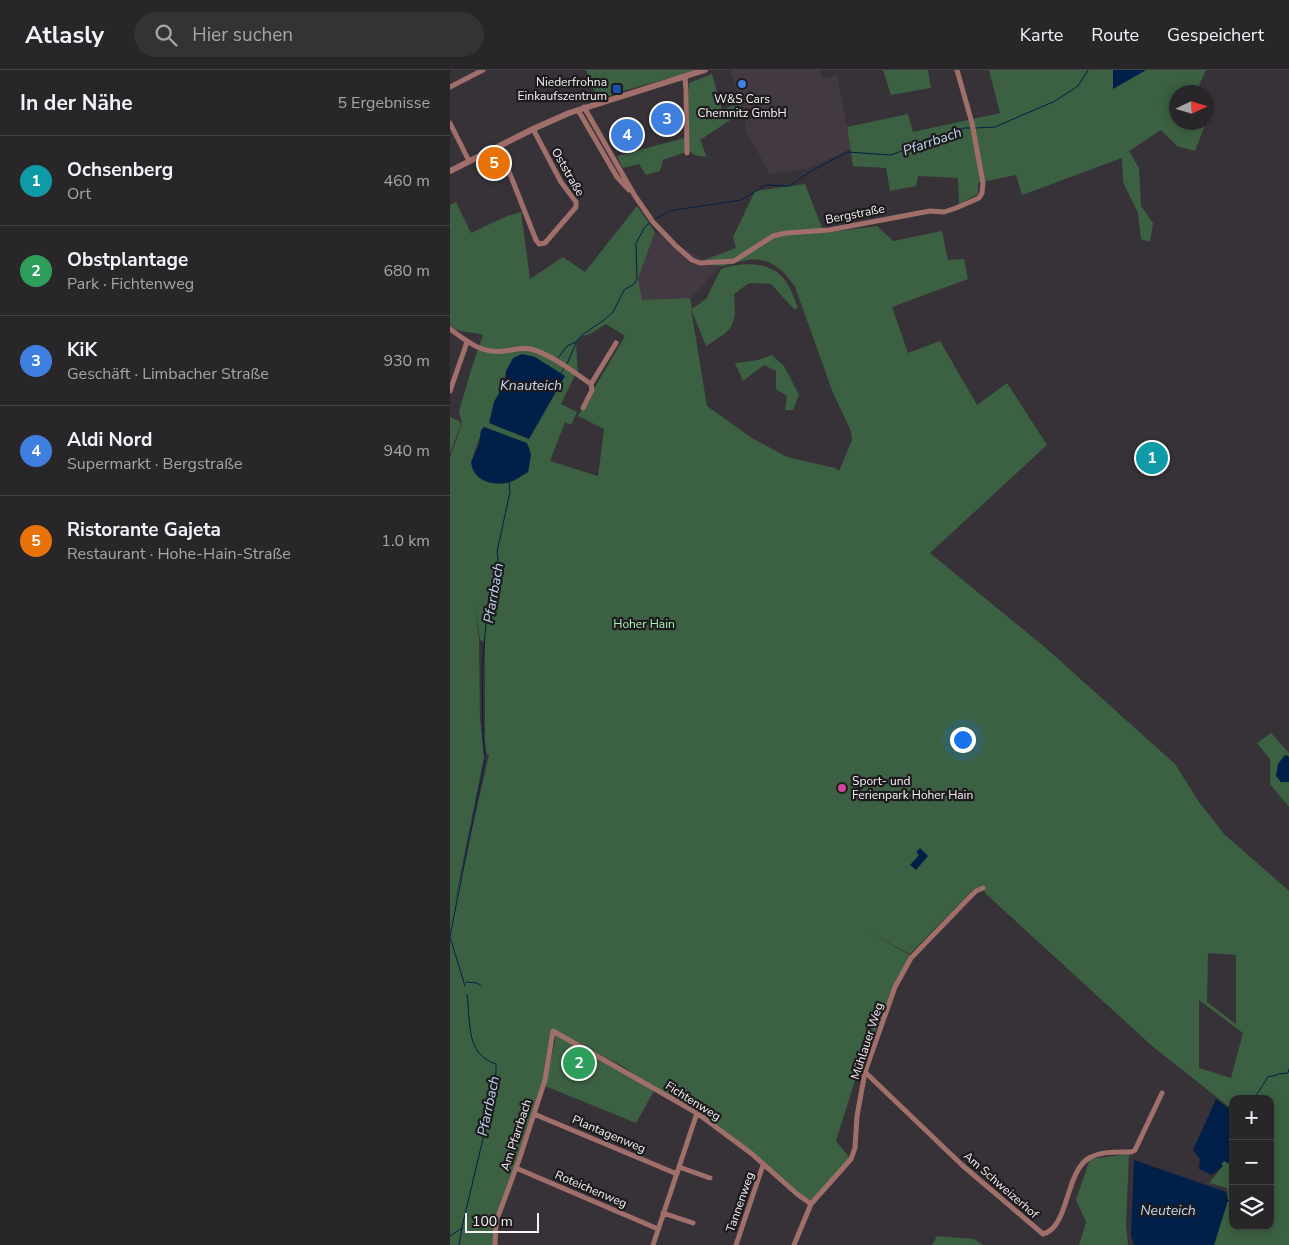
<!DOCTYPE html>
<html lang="de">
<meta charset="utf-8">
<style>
body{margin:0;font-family:"Nunito Sans",sans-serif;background:#353235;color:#f1f3f6}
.controls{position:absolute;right:15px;bottom:15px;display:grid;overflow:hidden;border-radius:10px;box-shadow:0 2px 8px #0003}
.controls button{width:45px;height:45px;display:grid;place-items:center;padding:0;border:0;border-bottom:1px solid #454346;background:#292629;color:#f1f3f6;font:25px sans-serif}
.compass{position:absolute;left:719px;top:15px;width:45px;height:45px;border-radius:50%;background:#292629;box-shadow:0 2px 8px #0003;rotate:86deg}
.scale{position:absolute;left:15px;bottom:12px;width:74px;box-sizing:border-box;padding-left:5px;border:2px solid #f5f2f5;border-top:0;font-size:14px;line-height:18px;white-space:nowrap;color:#f5f2f5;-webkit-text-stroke:4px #1d1b1d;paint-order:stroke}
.you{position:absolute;left:512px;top:669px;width:18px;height:18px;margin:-12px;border:4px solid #fff;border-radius:50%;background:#1a73e8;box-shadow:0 0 0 8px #1a73e833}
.badge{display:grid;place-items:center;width:32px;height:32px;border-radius:50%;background:#d6ab8b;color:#fff;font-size:16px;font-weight:700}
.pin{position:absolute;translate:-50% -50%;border:2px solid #fff;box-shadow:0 1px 5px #0006}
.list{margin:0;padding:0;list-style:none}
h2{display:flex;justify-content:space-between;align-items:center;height:65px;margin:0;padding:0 20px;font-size:21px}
h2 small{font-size:16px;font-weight:400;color:#a5a5a8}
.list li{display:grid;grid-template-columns:32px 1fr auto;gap:15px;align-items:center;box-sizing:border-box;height:90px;padding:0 20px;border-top:1px solid #454346}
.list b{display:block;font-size:19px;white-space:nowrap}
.list p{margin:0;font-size:16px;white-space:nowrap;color:#a5a5a8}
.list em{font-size:16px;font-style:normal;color:#a5a5a8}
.icon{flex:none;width:28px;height:28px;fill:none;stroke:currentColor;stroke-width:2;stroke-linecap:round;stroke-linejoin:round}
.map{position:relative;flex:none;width:839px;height:1175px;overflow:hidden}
header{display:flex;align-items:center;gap:30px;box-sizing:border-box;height:70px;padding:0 25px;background:#292629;border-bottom:1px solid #454346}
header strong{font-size:24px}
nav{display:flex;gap:28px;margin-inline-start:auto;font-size:18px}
.search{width:350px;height:45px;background:#353235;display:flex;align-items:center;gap:12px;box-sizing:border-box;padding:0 18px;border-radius:28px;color:#a5a5a8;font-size:19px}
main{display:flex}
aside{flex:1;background:#292629}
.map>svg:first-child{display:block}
</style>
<header>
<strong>Atlasly</strong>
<div class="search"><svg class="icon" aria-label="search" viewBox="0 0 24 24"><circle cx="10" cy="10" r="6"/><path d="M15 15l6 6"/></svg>Hier suchen</div>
<nav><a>Karte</a><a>Route</a><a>Gespeichert</a></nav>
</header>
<main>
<aside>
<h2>In der Nähe<small>5 Ergebnisse</small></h2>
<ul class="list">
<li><span class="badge" style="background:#0f9aa8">1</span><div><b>Ochsenberg</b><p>Ort</p></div><em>460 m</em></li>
<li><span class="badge" style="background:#2e9e5b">2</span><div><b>Obstplantage</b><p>Park · Fichtenweg</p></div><em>680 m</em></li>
<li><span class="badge" style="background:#3f7fe0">3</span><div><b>KiK</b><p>Geschäft · Limbacher Straße</p></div><em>930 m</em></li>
<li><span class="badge" style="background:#3f7fe0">4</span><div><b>Aldi Nord</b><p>Supermarkt · Bergstraße</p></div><em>940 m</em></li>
<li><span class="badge" style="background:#e8710a">5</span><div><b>Ristorante Gajeta</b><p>Restaurant · Hohe-Hain-Straße</p></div><em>1.0 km</em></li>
</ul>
</aside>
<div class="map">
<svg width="839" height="1175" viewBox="0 0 839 1175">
<rect width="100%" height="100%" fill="#373237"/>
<path fill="#433942" d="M280,0H370L372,9L387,5L401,79L357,99L320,104L296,61L294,41Z
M205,162L254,190L270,197L240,228L192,231L188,209Z"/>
<path fill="#3c6042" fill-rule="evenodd" d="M136,0H249L176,20L148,30Z
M433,0H478L481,18L441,25Z
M539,0H663V18L696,0H756L746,22H726V52L752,53L754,58L745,81L727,76L711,60L679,81L689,98L691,136L703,153L700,172L691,169L688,143L673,112L672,88L572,125L566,105L528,113V124L509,134L508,108L468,106L466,116L440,121L436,98L403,96L397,57L458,44L463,62L550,43Z
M262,4L272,40L290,33L294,41L250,70L257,87L244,85L239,81L213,90L210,101L196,105L189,94L173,98L167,86L238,67L239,13Z
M355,114L374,163L427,156L443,171L492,161L498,190L514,189L518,209L442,237L458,283L490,271L527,335L557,313L597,375L480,483L597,579L725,694L749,732L774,764L839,821V1175H764L778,1130L777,1118L759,1113L772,1097L771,1094L774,1091L780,1094L783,1103V1156H820V1068H823L820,1066V1029H783V1040L702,976L536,824L531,816L524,819L460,884L414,860L460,885L440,932L412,988L386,1071L400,1088L361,1134L278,1066L206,1020L174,997L104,961L95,1010L46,1152L45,1175H0V388L12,353L9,341L22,297L33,265C20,261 11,264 0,256V135L6,132L21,163L57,146L71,142L80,209L113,187L135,202L187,136L205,162L188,209L192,230L240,228L242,239L256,229L271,199C290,192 321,191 334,209C341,218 344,228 348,238L344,239L321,214L299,213L284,224C287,257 283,259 256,276L241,239L257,336L302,368L337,387L385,398L389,401L402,370L401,361L383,323L345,217C331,195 314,184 288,192C283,193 274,197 269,196C264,196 258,192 254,190L286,178L283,167L305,121ZM156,254L175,266L128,346L154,359L148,406L100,391L115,352L121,355L127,342L111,334L124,307L128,304L126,273L132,266L140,264ZM56,301L79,369L44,332L55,313ZM34,357L60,367L79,377L81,385L78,402C72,405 67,410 60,412C47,416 23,412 22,395C21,388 31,364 34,357ZM25,532L30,570L35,572V673L37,685H39L3,841L34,687L30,649L29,570ZM758,883L786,885V954L757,932ZM749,930L793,963L781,1008L749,998Z
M322,285L334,296L349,325L343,340H335L337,326L326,319V301L314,295L293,311L285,293L308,290Z
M0,347L9,351L11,354L0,384Z
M821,663L839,683V737L820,714V689L807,673Z
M105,963L204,1021L186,1053L95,1016L105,971Z
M679,1084L676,1155L678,1175H629L636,1152L626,1130L640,1089Z
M487,1166L524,1169L533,1175H482Z"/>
<path fill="#002049" d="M663,0H696L663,19Z
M72,284L85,287L115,306L79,369L39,353L44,332L55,313L56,301L63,288Z
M34,357L77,373L81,385L78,402C72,405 66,410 60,412C43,417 23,410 21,392L29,375L31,360Z
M837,685L839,687V712H831L826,706L828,694L834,686Z
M470,778L478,786L466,800L460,795L469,785L466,782Z
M766,1029L783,1042V1075L780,1076L783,1090L780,1094L774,1091L771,1094L773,1096L762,1105L749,1099L750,1089L743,1080Z
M684,1090L776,1122L778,1130L764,1175H684L681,1165Z"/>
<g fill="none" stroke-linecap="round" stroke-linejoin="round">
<path stroke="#002049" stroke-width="1" d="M525,58L545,57L605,31L628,16L638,0
M204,150L219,141L291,130L316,115L340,116L358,103L397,82L441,85L514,58H521
M108,288L117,276L126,272L132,265L154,250L163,242L174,220L184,214L187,209L186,173L195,157L200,153
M117,294L126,273
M111,303L114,298
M35,686L33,669L32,599L36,553L48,489L47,482L60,422L59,411
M0,866L35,690
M0,867L15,916
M16,912L27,913L31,916
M828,1004L838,1003L839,999
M802,1029L807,1024L818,1007L827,1005
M777,1131L783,1129
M0,1166L12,1158
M9,1175L12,1157L41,1035L46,1002V994C15,984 21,952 17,925"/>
<path stroke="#a16f6a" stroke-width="5" d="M235,7L236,21L237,83
M0,17L33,0
M134,37L185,126L203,152L226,176L242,190L250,193L284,191L323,166L336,163L379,160L480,141L494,142L506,138L529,128L532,123L533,113L522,53L507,0
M128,40L167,107L179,120
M0,53L19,91
M49,76L86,170L89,174L95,173L126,137V132L111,112L83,59
M0,259C18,272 31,284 55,281C64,280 72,277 81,279C104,286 122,301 141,314
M0,321L17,272
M133,338L142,320L141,314L166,273
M415,1002L512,1095L593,1164C619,1158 615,1102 639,1088C652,1081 667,1082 681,1082L685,1080L712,1023
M84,1044L227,1104
M229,1097L260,1108
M66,1098L208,1159
M213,1143L243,1153
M45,1175L46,1152L69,1090L95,1010L103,961L247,1043L302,1084L347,1124L361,1134
M203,1175L247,1043
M286,1175L313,1095
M344,1175L361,1134L401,1089L405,1078L407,1046L415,1002L445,917L461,888L516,831L526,821L533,818"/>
<path stroke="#a16f6a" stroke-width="6" d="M0,101L83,59L119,43L255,0"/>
</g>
<circle fill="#3f7fe0" stroke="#1d1b1d" stroke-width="2" cx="292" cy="14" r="5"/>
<rect fill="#1a4fb4" stroke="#1d1b1d" stroke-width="2" x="162" y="14" width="10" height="10" rx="2.5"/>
<circle fill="#d1479c" stroke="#1d1b1d" stroke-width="2" cx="392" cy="718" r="5"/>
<g text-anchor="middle" stroke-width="4.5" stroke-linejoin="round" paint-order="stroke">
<g font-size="12" fill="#f5f2f5" stroke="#1d1b1d" text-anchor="end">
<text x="157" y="16">Niederfrohna<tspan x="157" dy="14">Einkaufszentrum</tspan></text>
<text x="292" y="33" text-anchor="middle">W&amp;S Cars<tspan x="292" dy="14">Chemnitz GmbH</tspan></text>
<text x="402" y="715" text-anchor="start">Sport- und<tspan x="402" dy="14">Ferienpark Hoher Hain</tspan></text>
</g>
<g font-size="12" fill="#f5f2f5" stroke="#1d1b1d">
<text transform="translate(118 102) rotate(60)" y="4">Oststraße</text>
<text transform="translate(405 144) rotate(-11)" y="4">Bergstraße</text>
<text transform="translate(417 971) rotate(-72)" y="4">Mühlauer Weg</text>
<text transform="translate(243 1031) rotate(32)" y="4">Fichtenweg</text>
<text transform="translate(159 1064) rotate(23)" y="4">Plantagenweg</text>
<text transform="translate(66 1065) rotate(-72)" y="4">Am Pfarrbach</text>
<text transform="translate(551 1115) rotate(41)" y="4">Am Schweizerhof</text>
<text transform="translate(141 1119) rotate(23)" y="4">Roteichenweg</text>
<text transform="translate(290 1132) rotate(-71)" y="4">Tannenweg</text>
</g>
<g font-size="12" fill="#a9f5b5" stroke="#1d1b1d">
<text x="194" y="558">Hoher Hain</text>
</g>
<g font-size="14" font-style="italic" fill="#c3d9f6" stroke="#1d1b1d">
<text transform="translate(482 71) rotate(-19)" y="5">Pfarrbach</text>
<text x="81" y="320">Knauteich</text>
<text transform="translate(43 523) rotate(-80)" y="5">Pfarrbach</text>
<text transform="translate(38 1036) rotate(-78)" y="5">Pfarrbach</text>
<text x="718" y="1145">Neuteich</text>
</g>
</g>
</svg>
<div class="controls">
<button>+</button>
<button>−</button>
<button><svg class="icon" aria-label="layers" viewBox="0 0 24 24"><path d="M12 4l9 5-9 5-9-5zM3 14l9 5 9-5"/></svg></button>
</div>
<svg class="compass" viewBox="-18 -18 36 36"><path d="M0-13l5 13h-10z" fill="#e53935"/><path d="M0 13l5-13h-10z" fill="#a5a5a8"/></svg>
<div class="scale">100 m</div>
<div class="you"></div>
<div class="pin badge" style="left:702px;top:388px;background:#0f9aa8">1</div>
<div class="pin badge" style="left:129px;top:993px;background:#2e9e5b">2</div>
<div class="pin badge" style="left:217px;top:49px;background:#3f7fe0">3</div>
<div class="pin badge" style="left:177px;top:65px;background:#3f7fe0">4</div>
<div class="pin badge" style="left:44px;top:93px;background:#e8710a">5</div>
</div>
</main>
